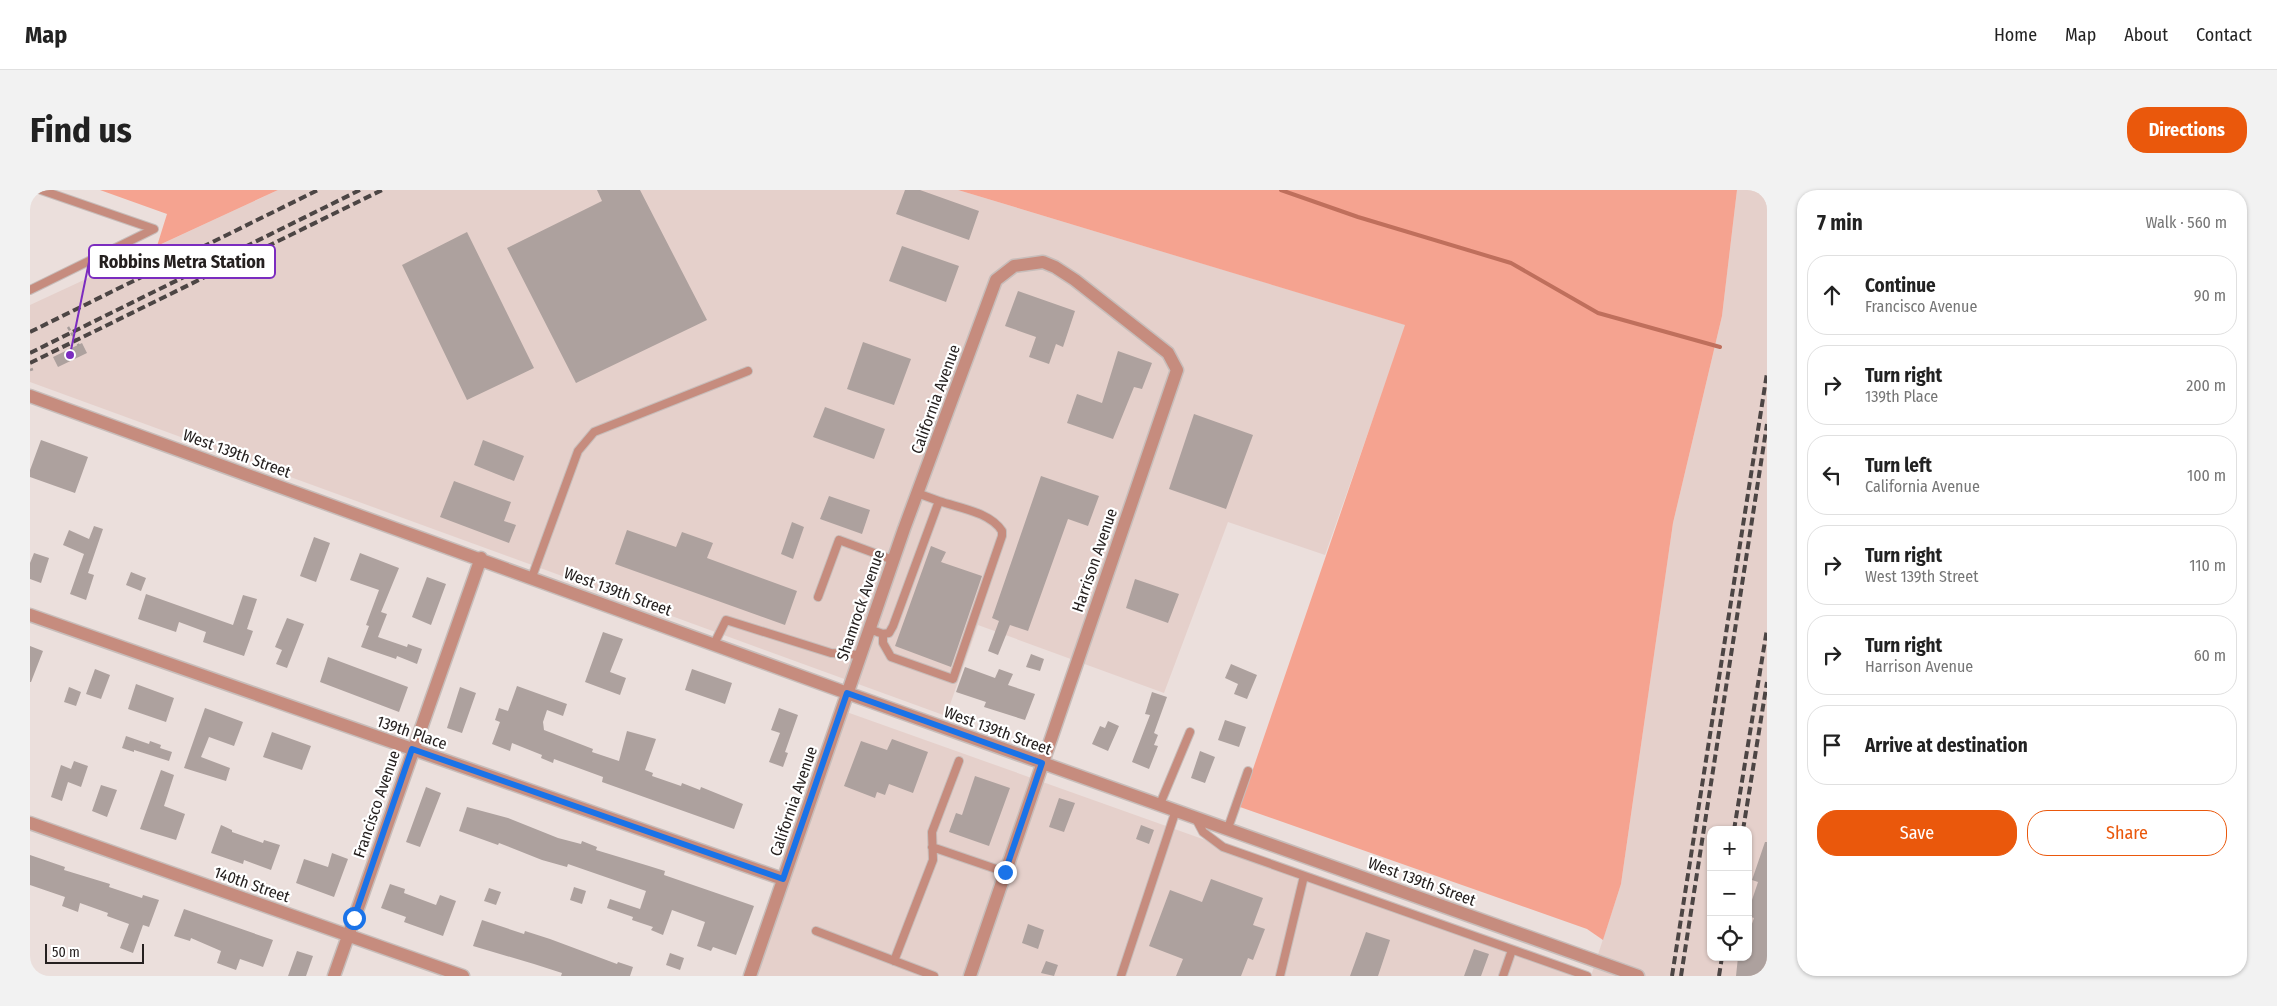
<!DOCTYPE html>
<meta charset="utf-8">
<style>
body{margin:0;font-family:"Fira Sans Condensed",sans-serif;background:#f2f2f2;color:#222}
.controls{position:absolute;right:15px;bottom:15px;display:grid;overflow:hidden;border-radius:10px;box-shadow:0 1px 4px #0004}
.controls button{width:45px;height:45px;display:grid;place-items:center;padding:0;border:0;border-bottom:1px solid #e0e0e0;background:#fff;color:#222;font:25px sans-serif}
.scale{position:absolute;left:15px;bottom:12px;width:99px;box-sizing:border-box;padding-left:5px;border:2px solid #25201f;border-top:0;font-size:14px;line-height:18px;white-space:nowrap;color:#25201f;-webkit-text-stroke:4px #fff;paint-order:stroke}
.stop{position:absolute;width:15px;height:15px;margin:-11px;border:4px solid #1a73e8;border-radius:50%;background:#fff}
.stop.end{background:#1a73e8;border-color:#fff;box-shadow:0 1px 5px #0008}
.list{margin:0;padding:0;list-style:none}
h2{display:flex;justify-content:space-between;align-items:center;height:65px;margin:0;padding:0 20px;font-size:21px}
h2 small{font-size:16px;font-weight:400;color:#767676}
.list li{display:grid;grid-template-columns:32px 1fr auto;gap:15px;align-items:center;box-sizing:border-box;height:80px;margin:0 10px 10px;padding:0 10px;border:1px solid #e0e0e0;border-radius:20px}
.list b{display:block;font-size:19px;white-space:nowrap}
.list p{margin:0;font-size:16px;white-space:nowrap;color:#767676}
.list em{font-size:16px;font-style:normal;color:#767676}
.actions{display:flex;gap:10px;padding:15px 20px}
.actions a{flex:1;padding:11px 0;border:1px solid #ea580c;border-radius:20px;text-align:center;font-size:18px;color:#ea580c}
.actions .main{background:#ea580c;color:#fff}
.icon{flex:none;width:28px;height:28px;fill:none;stroke:currentColor;stroke-width:2;stroke-linecap:round;stroke-linejoin:round}
.map{position:relative;flex:none;width:1737px;height:786px;overflow:hidden;border-radius:20px}
header{display:flex;align-items:center;gap:30px;box-sizing:border-box;height:70px;padding:0 25px;background:#fff;border-bottom:1px solid #e0e0e0}
header strong{font-size:24px}
nav{display:flex;gap:28px;margin-inline-start:auto;font-size:18px}
.intro{display:flex;align-items:center;justify-content:space-between;box-sizing:border-box;height:120px;padding:0 30px}
h1{margin:0;font-size:35px}
.button{padding:12px 22px;border-radius:20px;background:#ea580c;color:#fff;font-size:18px;font-weight:700}
main{display:flex;gap:30px;padding:0 30px}
aside{flex:1;background:#fff;border-radius:20px;box-shadow:0 1px 4px #0004}
.map>svg:first-child{display:block}
</style>
<header>
<strong>Map</strong>
<nav><a>Home</a><a>Map</a><a>About</a><a>Contact</a></nav>
</header>
<div class="intro"><h1>Find us</h1><a class="button">Directions</a></div>
<main>
<div class="map">
<svg width="1737" height="786" viewBox="0 0 1737 786">
<rect width="100%" height="100%" fill="#ebdfdc"/>
<path fill="#e5d0cb" fill-rule="evenodd" d="M248,0H928L1376,135L1295,365L1198,332L1134,503L948,435L916,526L0,192V115Z
M1707,0H1737V786H1561L1591,694L1643,333L1692,126ZM1681,640H1718V767H1681Z
M811,520L1557,786H720Z"/>
<path fill="#f5a390" d="M70,0H248L127,56L137,24Z
M928,0H1707L1692,126L1643,333L1591,694L1573,750L1557,739L1210,617L1375,135Z"/>
<g fill="none" stroke-linecap="round" stroke-linejoin="round">
<path stroke="#bf6f5c" stroke-width="4" d="M1251,0L1328,27L1481,73L1568,123L1690,157"/>
</g>
<path fill="#ada19e" d="M567,0H610L677,130L546,193L477,58L572,11Z
M875,0H890L949,21L939,50L866,24Z
M437,42L504,178L437,210L372,75Z
M872,56L929,76L916,112L859,91Z
M988,101L1045,121L1033,157L1026,154L1019,174L999,167L1006,147L975,136Z
M833,152L881,169L864,215L817,199Z
M52,153L57,163L28,177L23,167Z
M1088,161L1122,173L1112,199L1104,197L1083,249L1037,233L1047,204L1072,213Z
M795,217L855,239L844,269L783,247Z
M1164,224L1223,245L1196,319L1139,299Z
M11,250L58,267L45,303L0,287V280Z
M453,250L494,266L484,291L444,275Z
M1011,286L1069,306L1058,336L1038,329L998,441L980,435L968,465L958,461L969,431L962,428Z
M424,291L481,312L474,331L486,335L479,353L410,327Z
M799,306L840,320L832,344L790,329Z
M762,332L774,337L763,369L751,364Z
M64,336L73,339L58,383L64,385L56,410L40,404L54,364L33,355L39,340L59,349Z
M597,340L646,357L652,342L683,353L677,368L767,401L755,435L585,374Z
M284,347L300,353L286,392L270,386Z
M901,356L916,362L911,372L952,386L921,477L865,456Z
M4,363L19,368L11,393L0,389V373Z
M330,363L369,378L351,422L357,424L348,447L377,457L378,454L392,459L387,474L367,466L366,469L331,457L339,436L336,435L349,400L320,390Z
M101,382L116,388L111,401L96,395Z
M397,387L416,394L401,435L382,427Z
M1105,389L1149,404L1138,433L1096,418Z
M116,404L203,435L213,405L227,409L217,439L223,441L214,466L173,452L176,442L149,432L146,442L108,429Z
M257,428L274,434L257,478L246,474L252,460L245,457Z
M573,442L593,449L580,482L596,488L590,505L555,492Z
M0,456L13,461L1,492H0Z
M1001,464L1014,469L1010,481L996,477Z
M298,467L378,497L369,522L290,492Z
M1201,474L1227,485L1217,509L1204,504L1208,494L1195,488Z
M935,477L965,488L969,479L983,484L978,495L1005,504L995,530L954,517L956,512L926,502Z
M65,479L80,485L71,509L56,504Z
M662,479L702,493L695,514L655,500Z
M106,494L144,508L136,532L98,519Z
M487,496L537,514L533,526L517,520L513,532L514,540L563,559L562,562L589,571L597,541L626,549L615,580L623,583L622,586L651,596L652,593L670,600L671,597L713,614L704,639L572,592L573,587L524,569L523,573L511,568L512,565L482,553L480,561L462,554L470,532L465,530L469,518L478,521Z
M39,497L51,502L46,516L34,512Z
M430,497L446,503L432,543L417,538Z
M1122,502L1137,507L1124,543L1128,545L1124,555L1128,556L1119,579L1102,572L1120,525L1115,524Z
M175,518L213,532L204,556L179,547L171,567L200,578L196,591L154,578Z
M749,518L768,525L755,562L758,563L753,577L739,572L750,543L741,540Z
M1195,530L1216,537L1209,557L1188,550Z
M1078,531L1089,536L1078,561L1062,554L1070,536L1075,538Z
M242,542L281,556L272,580L233,567Z
M96,546L119,554L120,551L131,555L130,558L142,562L139,571L104,560V562L92,558Z
M862,549L898,562L883,603L859,594L855,605L847,602L845,608L814,596L831,551L857,560Z
M1170,561L1185,567L1175,593L1161,588Z
M44,571L58,576L51,597L38,592L32,611L21,607L31,575L41,579Z
M131,580L144,585L134,616L155,624L146,650L110,639Z
M945,586L980,598L959,656L919,642L926,623L932,625Z
M71,595L87,600L77,627L62,621Z
M396,597L411,603L390,657L376,652Z
M1029,608L1045,613L1034,642L1019,637Z
M437,617L478,628L528,648L551,654L552,651L567,657L566,660L619,676L635,681L634,685L724,716L706,765L683,757L681,761L667,756L675,732L642,720L633,745L621,740L623,737L602,730L603,727L577,718L580,709L610,719L616,701L538,674L537,677L512,670L469,653L468,655L429,641Z
M191,635L202,640V642L233,653L234,650L250,655L241,680L214,670L213,674L181,663Z
M1111,635L1124,640L1119,654L1106,649Z
M1735,652H1737V773L1733,786H1706L1708,767H1718V745L1724,728L1718,726V722L1728,692L1722,690Z
M302,663L318,669L304,707L266,693L274,669L298,677Z
M0,665L35,677L34,680L80,694L79,697L112,708L113,705L129,710L119,737L113,735L103,763L90,758L99,734L77,726L78,723L50,713L48,722L32,716L35,707L0,695Z
M1181,689L1233,708L1223,735L1235,739L1223,770L1218,768L1211,786H1146L1153,769L1119,756L1140,700L1172,712Z
M360,694L375,699L374,703L406,715L410,705L426,711L413,746L374,732L376,727L351,718Z
M544,697L556,701L552,714L540,710Z
M459,698L471,702L466,715L454,711Z
M154,719L243,750L233,777L210,769L206,780L187,773L191,761L161,748L160,751L144,746Z
M452,730L494,744L495,741L520,749L587,774L588,772L603,777L600,786H531L532,783L504,774L443,756Z
M998,734L1014,740L1008,759L992,753Z
M1336,742L1360,750L1348,786H1320Z
M1444,759L1459,764L1451,786H1434Z
M267,761L283,766L276,786H258Z
M640,763L654,768L650,780L636,775Z
M1016,771L1028,775L1024,786L1011,783Z"/>
<g fill="none" stroke-linecap="round" stroke-linejoin="round">
<g stroke="#c7bdba" stroke-width="10">
<path id="lane" d="M0,100L124,39L11,0
M502,387L548,261L564,242L718,181
M788,407L809,350L863,370
M839,439L853,444L859,443L863,436L909,311L887,303
M853,444V453L861,467L923,489L972,346V341C960,322 929,318 909,311
M684,454L696,430L801,463L830,465
M1130,614L1160,542
M1165,627L1173,642L1193,657L1557,786
M1198,638L1218,581
M902,657L975,682
M786,741L904,786
M864,771L903,670L902,642L929,571
M1091,786L1146,620
M1250,786L1274,686
M1473,786L1482,760"/>
</g>
<g stroke="#c7bdba" stroke-width="15">
<path id="street" d="M0,206L817,503L1608,786
M0,425L753,689
M0,633L433,786
M304,786L451,368
M720,786L874,339L966,90L984,76L1013,72L1025,77L1045,90L1138,163L1147,180L940,786"/>
</g>
<path stroke="#a59b99" stroke-width="2.5" stroke-dasharray="4 2.5" stroke-linecap="butt" d="M38,137L49,156
M0,180L3,179"/>
<use href="#lane" stroke="#c68c7e" stroke-width="8"/>
<use href="#street" stroke="#c68c7e" stroke-width="12"/>
<path stroke="#4c4544" stroke-width="4" stroke-dasharray="8 4" stroke-linecap="butt" d="M0,142L288,0
M0,163L330,0
M0,173L352,0
M1704,640L1737,439
M1713,640L1737,492
M1642,786L1737,183
M1651,786L1737,234
M1689,786L1692,767"/>
</g>
<g fill="none" stroke-linecap="round" stroke-linejoin="round">
<path stroke="#1a73e8" stroke-width="6" d="M324,728L382,559L753,689L817,503L1012,573L975,682"/>
</g>
<g text-anchor="middle" stroke-width="4.5" stroke-linejoin="round" paint-order="stroke">
<g font-size="16" fill="#25201f" stroke="#fff">
<text transform="translate(905 209) rotate(-70)" y="6">California Avenue</text>
<text transform="translate(207 263) rotate(20)" y="6">West 139th Street</text>
<text transform="translate(1064 370) rotate(-71)" y="6">Harrison Avenue</text>
<text transform="translate(588 401) rotate(20)" y="6">West 139th Street</text>
<text transform="translate(830 415) rotate(-71)" y="6">Shamrock Avenue</text>
<text transform="translate(968 540) rotate(20)" y="6">West 139th Street</text>
<text transform="translate(382 542) rotate(19)" y="6">139th Place</text>
<text transform="translate(763 611) rotate(-71)" y="6">California Avenue</text>
<text transform="translate(346 614) rotate(-71)" y="6">Francisco Avenue</text>
<text transform="translate(1392 691) rotate(20)" y="6">West 139th Street</text>
<text transform="translate(222 694) rotate(19)" y="6">140th Street</text>
</g>
</g>
<path fill="none" stroke="#7b2cbf" stroke-width="2" d="M40 165L59 72"/>
<circle fill="#7b2cbf" stroke="#fff" stroke-width="2" cx="40" cy="165" r="5"/>
<rect fill="#fff" stroke="#7b2cbf" stroke-width="2" x="59" y="55" width="186" height="33" rx="5"/>
<g font-size="18" text-anchor="middle" font-weight="bold" fill="#25201f">
<text x="152" y="78">Robbins Metra Station</text>
</g>
</svg>
<div class="controls">
<button>+</button>
<button>−</button>
<button><svg class="icon" aria-label="locate" viewBox="0 0 24 24"><circle cx="12" cy="12" r="6"/><path d="M12 2v4M12 18v4M2 12h4M18 12h4"/></svg></button>
</div>
<div class="scale">50 m</div>
<div class="stop" style="left:324px;top:728px"></div>
<div class="stop end" style="left:975px;top:682px"></div>
</div>
<aside>
<h2>7 min<small>Walk · 560 m</small></h2>
<ul class="list">
<li><svg class="icon" aria-label="ahead" viewBox="0 0 24 24"><path d="M12 20V5M6 11l6-6 6 6"/></svg><div><b>Continue</b><p>Francisco Avenue</p></div><em>90 m</em></li>
<li><svg class="icon" aria-label="right" viewBox="0 0 24 24"><path d="M7 20v-9h11M14 6l5 5-5 5"/></svg><div><b>Turn right</b><p>139th Place</p></div><em>200 m</em></li>
<li><svg class="icon" aria-label="left" viewBox="0 0 24 24"><path d="M17 20v-9H6M10 6l-5 5 5 5"/></svg><div><b>Turn left</b><p>California Avenue</p></div><em>100 m</em></li>
<li><svg class="icon" aria-label="right" viewBox="0 0 24 24"><path d="M7 20v-9h11M14 6l5 5-5 5"/></svg><div><b>Turn right</b><p>West 139th Street</p></div><em>110 m</em></li>
<li><svg class="icon" aria-label="right" viewBox="0 0 24 24"><path d="M7 20v-9h11M14 6l5 5-5 5"/></svg><div><b>Turn right</b><p>Harrison Avenue</p></div><em>60 m</em></li>
<li><svg class="icon" aria-label="arrive" viewBox="0 0 24 24"><path d="M6 21V4h12l-3 4 3 4H6"/></svg><div><b>Arrive at destination</b></div></li>
</ul>
<div class="actions"><a class="main">Save</a><a>Share</a></div>
</aside>
</main>
